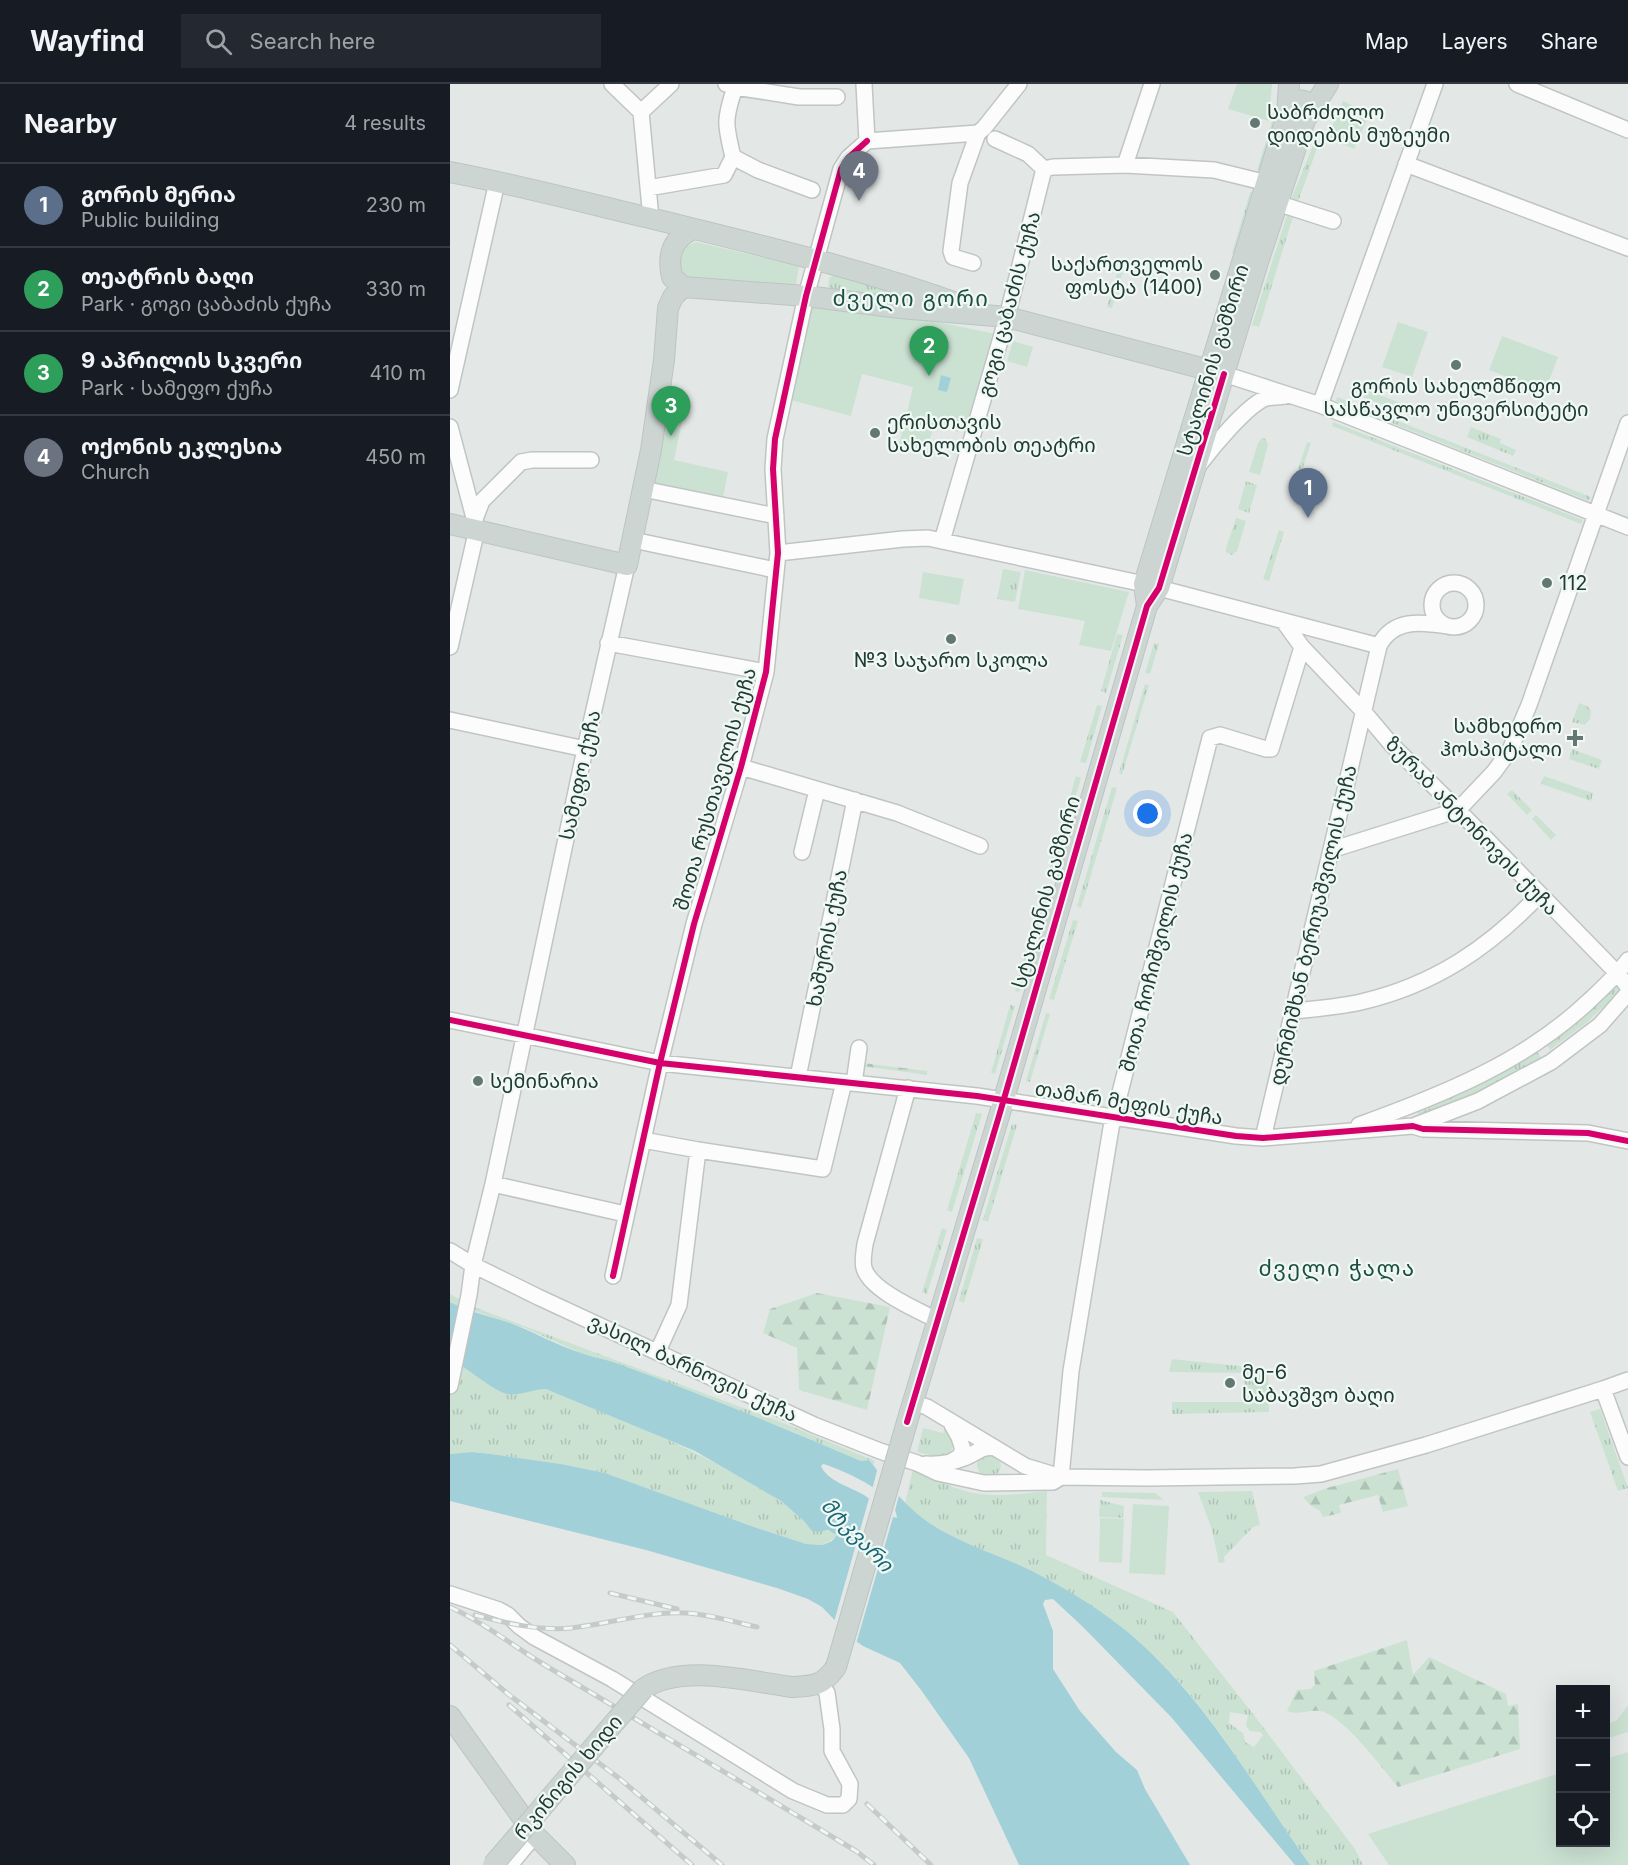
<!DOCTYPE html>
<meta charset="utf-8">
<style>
body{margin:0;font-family:Inter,"Noto Sans Georgian",sans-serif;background:#242831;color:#f1f3f6}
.controls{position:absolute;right:18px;bottom:18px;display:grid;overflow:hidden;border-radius:0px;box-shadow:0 6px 24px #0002}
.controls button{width:54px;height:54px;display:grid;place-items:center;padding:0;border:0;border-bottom:2px solid #363941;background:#171b24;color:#f1f3f6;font:30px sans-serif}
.you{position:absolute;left:698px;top:730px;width:21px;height:21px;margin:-15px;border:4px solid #fff;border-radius:50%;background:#1a73e8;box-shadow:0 0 0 9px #1a73e833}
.badge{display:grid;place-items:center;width:39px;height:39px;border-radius:50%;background:#1a73e8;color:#fff;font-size:20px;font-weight:700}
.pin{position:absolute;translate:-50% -50px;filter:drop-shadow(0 2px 3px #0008)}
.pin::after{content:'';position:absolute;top:32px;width:21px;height:18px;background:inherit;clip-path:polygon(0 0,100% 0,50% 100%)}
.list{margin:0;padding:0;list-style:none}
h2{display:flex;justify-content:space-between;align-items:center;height:78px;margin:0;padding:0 24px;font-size:26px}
h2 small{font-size:20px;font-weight:400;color:#9ea1a6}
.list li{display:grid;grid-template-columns:39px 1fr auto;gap:18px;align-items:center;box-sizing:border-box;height:84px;padding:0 24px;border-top:2px solid #363941}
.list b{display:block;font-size:22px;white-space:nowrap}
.list p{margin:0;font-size:20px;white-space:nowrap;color:#9ea1a6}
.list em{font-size:20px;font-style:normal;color:#9ea1a6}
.icon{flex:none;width:33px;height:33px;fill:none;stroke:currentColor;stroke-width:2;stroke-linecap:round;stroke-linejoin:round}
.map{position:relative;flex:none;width:1178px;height:1781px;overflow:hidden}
header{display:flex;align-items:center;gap:36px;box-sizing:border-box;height:84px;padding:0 30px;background:#171b24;border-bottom:2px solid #363941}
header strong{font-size:28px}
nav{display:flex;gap:33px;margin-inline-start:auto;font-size:21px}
.search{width:420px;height:54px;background:#242831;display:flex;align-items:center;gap:15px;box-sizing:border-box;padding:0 21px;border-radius:0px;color:#9ea1a6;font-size:22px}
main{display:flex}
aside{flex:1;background:#171b24}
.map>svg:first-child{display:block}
</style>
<header>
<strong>Wayfind</strong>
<div class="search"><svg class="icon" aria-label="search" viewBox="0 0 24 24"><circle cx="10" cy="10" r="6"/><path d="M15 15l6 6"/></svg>Search here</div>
<nav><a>Map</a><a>Layers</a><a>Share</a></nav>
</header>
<main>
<aside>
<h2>Nearby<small>4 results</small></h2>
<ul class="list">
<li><span class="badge" style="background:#5c6f8a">1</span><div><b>გორის მერია</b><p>Public building</p></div><em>230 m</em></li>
<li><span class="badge" style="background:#2e9e5b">2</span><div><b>თეატრის ბაღი</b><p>Park · გოგი ცაბაძის ქუჩა</p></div><em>330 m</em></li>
<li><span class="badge" style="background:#2e9e5b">3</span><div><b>9 აპრილის სკვერი</b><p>Park · სამეფო ქუჩა</p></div><em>410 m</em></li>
<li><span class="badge" style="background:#6b7280">4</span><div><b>ოქონის ეკლესია</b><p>Church</p></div><em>450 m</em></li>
</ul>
</aside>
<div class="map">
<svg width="1178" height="1781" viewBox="0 0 1178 1781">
<defs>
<pattern id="grass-tufts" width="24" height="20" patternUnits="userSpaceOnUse" patternTransform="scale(1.5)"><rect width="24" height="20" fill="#cbe2d3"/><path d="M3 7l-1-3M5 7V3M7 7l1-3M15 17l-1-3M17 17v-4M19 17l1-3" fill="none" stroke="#aec3b6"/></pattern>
<pattern id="forest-firs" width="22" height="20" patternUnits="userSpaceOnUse" patternTransform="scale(1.5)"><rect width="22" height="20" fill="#cbe2d3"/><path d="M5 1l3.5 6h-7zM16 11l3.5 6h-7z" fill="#aec3b6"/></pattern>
</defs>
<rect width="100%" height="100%" fill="#e3e8e6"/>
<path fill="url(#grass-tufts)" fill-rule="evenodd" d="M825,28L828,29L813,88L807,86Z
M866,54L870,56L847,121L840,118Z
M800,108L807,110L789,171L782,169Z
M837,131L843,133L809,243L802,241Z
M671,176L676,177L662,224L657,223Z
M383,191L445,207L447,214L445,216L378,206L379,194Z
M917,306L971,327L968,335L913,313Z
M887,313L1141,413L1139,417L886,317Z
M883,338L1133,436L1131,440L882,342Z
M1021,343L1051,355L1050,359L1066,366L1063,372L1017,353Z
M812,354L816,355L818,361L810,391L799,388L808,359Z
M857,358L861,359L845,407L841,406Z
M796,397L807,401L799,429L788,425Z
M786,434L796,437L787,467L782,471L776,468V464Z
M829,446L834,448L819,497L813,495Z
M553,485L571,488L565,518L547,515Z
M667,550L673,551L656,609L651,607Z
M704,559L709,560L700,590L695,589Z
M695,600L699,601L672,691L669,689Z
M1129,619L1137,622L1141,627L1140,635L1135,641L1122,638Z
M647,621L652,622L636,679L630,678Z
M1122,665L1152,676L1149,685L1119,675Z
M626,692L631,694L602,794L597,793Z
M1094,692L1143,709L1141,717L1091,700Z
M662,703L667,704L631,824L627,822Z
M1062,706L1082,726L1077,731L1057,710Z
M1086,731L1106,751L1101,756L1082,735Z
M592,811L597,813L569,908L565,907Z
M623,836L628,837L604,916L599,915Z
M1163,899L1171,907L1136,939L1100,966L1094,956Z
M560,921L565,922L545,990L541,989Z
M596,929L600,930L580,998L576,997Z
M1085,964L1091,974L1053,997L1017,1015L972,1032L968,1030L967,1026Z
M526,1029L532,1030L502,1128L497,1126Z
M562,1040L567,1041L538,1138L533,1136Z
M492,1144L497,1146L477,1210L472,1208Z
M527,1154L533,1155L514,1219L509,1217Z
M0,1210L24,1223L336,1340L425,1377L423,1382L418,1376L411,1377L341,1347L197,1291L163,1278L133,1270L75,1244L8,1222L0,1218Z
M0,1273L56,1310H67L83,1305H96L106,1308C182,1341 261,1370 330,1417C337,1422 345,1428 351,1434C355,1438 356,1442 360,1444C369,1450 377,1444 386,1449V1453L373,1461L356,1460L304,1443L155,1389L111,1380L41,1370L22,1368L0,1370Z
M722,1275L818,1285L819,1328L722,1330V1318H795L794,1289L719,1288Z
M1150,1325L1178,1404L1168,1407L1140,1328Z
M473,1344L493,1349L495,1344C503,1352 505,1364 498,1373L492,1374L467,1368Z
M527 1381a12 12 0 1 1 24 0a12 12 0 1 1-24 0Z
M463,1385C484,1395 507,1407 530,1410C552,1413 576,1409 597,1407L596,1471L723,1528L807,1635L905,1765L913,1781H860C802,1701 754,1608 675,1546C644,1522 605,1498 570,1482C531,1464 485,1451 455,1419ZM780,1628L798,1631L796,1642L800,1647L810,1648L813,1651L804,1663L795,1658L793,1649L779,1639Z
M802,1407L810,1441L803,1443L774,1473L775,1478L769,1479L762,1446L748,1408Z
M652,1408L705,1409L714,1416L652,1413Z
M650,1416L674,1422L673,1434L649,1433Z"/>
<path fill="url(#forest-firs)" d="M413,979L477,987V991L413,982Z
M367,1209L440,1223L417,1326L349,1306L347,1264L313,1249L320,1225Z
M948,1385L958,1422L933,1428L928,1411L889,1421L891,1429L873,1433L870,1427L860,1421L853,1413L877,1404Z
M957,1556L963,1591L979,1573L1056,1610L1058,1622L1068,1620L1070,1665L948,1703C933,1685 893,1631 870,1627C859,1625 849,1632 837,1627L847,1606L860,1605L865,1601L864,1587Z"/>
<path fill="#cbe2d3" d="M787,0H822L819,37L778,25Z
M893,17L911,25L910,28L919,31L904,65L877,53Z
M246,158L349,182L345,207L242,198L231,192L229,169L237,162Z
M359,216L463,233L546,250L520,341L511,338L508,348L484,341L476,369L449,362L463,303L412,290L401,332L341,316Z
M948,238L978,248L962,293L932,283Z
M1052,252L1108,273L1095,308L1039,286Z
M563,257L583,263L577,283L557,277Z
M221,324L234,328L224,376L278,388L272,418L201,403Z
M575,486L679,508L661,567L629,561L635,537L568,525Z
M473,488L514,495L509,521L469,514Z
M683,1420L719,1422L715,1491L679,1489Z
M650,1434L674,1435L672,1479L649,1478Z
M1178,1621V1648L1156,1655V1641L1167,1636Z
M1178,1668V1781H939L918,1750L1110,1689V1758H1156V1675Z"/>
<path fill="#a2d0d8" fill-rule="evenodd" d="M491,291L501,294L497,308L488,306Z
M0,1218C19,1228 40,1232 60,1239C84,1248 106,1261 131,1269C142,1273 154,1275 166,1279C248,1309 330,1342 411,1377L419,1376C436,1397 453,1420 475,1436C503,1456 537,1467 569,1481C606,1498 642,1520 674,1545C753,1609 802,1700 860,1781H845L722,1634L633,1543L603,1515L595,1516L593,1520L603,1547V1585L630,1627L666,1668L687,1686L695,1705L740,1781H569L519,1674L471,1606L450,1579L413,1562L403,1555L372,1523L358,1515L327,1504L196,1466L0,1417V1370L22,1368L41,1370L111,1380L155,1389L304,1443L356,1460L373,1461L382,1457L387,1451L378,1446L367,1448L361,1446L353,1436L331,1417L245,1367L96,1305C83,1305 70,1312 57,1310C44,1307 13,1282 0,1273ZM373,1380C393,1386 447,1409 447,1434L441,1432C433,1425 424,1418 414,1411C401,1403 377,1397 371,1382Z"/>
<path fill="#e3e8e6" d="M428,1383L450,1408L444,1430L422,1406Z
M420,1411L444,1430L406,1560L384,1538Z"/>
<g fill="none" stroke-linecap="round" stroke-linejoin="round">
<g stroke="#c0c5c3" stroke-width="18">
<path id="minor" d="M162,0L191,28L201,135
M276,0L285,3L349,13H387
M414,0L417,57
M1067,0L1178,46
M191,28L221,0
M545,55L578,70L594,85L603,83L675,81L764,86L817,99
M417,57L528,49L534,44L569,0
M283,73C275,40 274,36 285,3
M956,80L1178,164
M675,81L702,0
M198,104L274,91L283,73L308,86L362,106
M827,119L883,137
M523,179L503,173L501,167L510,99L528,49
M774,290L870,321L1178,443
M0,306L47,98
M870,321L985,0
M0,343L27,445L0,563
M749,381C762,364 797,321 816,314C822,313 828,313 835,312
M193,405L326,432
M25,435L32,417L71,378L82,376H141
M183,456L325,486
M492,457L557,233L594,85
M328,469L453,455L478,454L694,500L929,562
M982 521a22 22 0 1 1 44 0a22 22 0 1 1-44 0Z
M834,538L852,563L914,628L941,660L1008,726L1168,890L1178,903
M158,559L316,588
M0,636L135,665
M291,683L447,729L530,762
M881,766L1008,726L1044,688L1060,666L1079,621L1178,339
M352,768L367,706
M843,927C865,925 889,923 911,918C984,901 1039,864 1090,810
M0,936L210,979L527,1012L786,1052L813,1054L963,1042L973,1045L1138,1049L1178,1057
M348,993L405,716
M404,999L409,964
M458,1004L415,1160C414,1168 412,1177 414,1184C420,1206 467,1226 487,1236
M909,1041C992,1011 1075,978 1140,916C1154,903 1167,891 1178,876
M966,1041L1028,1017L1101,978L1150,941L1178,909
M813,1054L929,562C943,534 971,538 998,542
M193,1056L248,1066L373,1085L394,998
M43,1100L175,1130
M0,1167L23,1181L88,1213L364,1341L430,1367L467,1379L488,1389L534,1399L603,1398L611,1393
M163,1192L210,979L244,840L291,683L316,588L328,469L323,385L325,355L356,212L391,85L398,74L417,57
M208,1267L229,1221L248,1066
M0,1302L19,1211L23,1181L43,1100L135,665L177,481
M1153,1305L1178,1373
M462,1318L477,1323L575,1382L611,1393L697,1394L845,1392L871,1390L976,1361L1153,1305L1178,1296
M500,1337L509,1353L513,1366L509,1373L502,1377
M476,1380C490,1381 501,1379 514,1374C526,1370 532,1361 545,1364
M611,1393L621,1287L661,1044L760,654L770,651L816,665H821L852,563
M0,1510L49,1526L58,1531L69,1542L84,1553L162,1595L343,1707L377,1721H393L399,1715L400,1700L382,1667V1645L377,1609L371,1599
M60,1781L85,1751"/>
</g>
<g stroke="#bbc5c2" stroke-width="22">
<path id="major" d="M855,36L878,0
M0,88C68,101 136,119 204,135C309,161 413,185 515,222
M243,145C222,155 217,171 222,193L233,203L356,212L450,224L557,233L774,290
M0,440L177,481L201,366L214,276L218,224L223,213L233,203
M697,522L694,500L837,31L839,0
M457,1338L549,1032L697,522L709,504L808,178L854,39L857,20L854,17L846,16L837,31
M193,1605C231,1579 297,1597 342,1603C363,1602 373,1602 386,1583
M0,1632L85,1751L115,1781"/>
</g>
<use href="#minor" stroke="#fbfcfb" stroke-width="15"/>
<use href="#major" stroke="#cdd5d3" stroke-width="20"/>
<g stroke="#c6cac9" stroke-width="5">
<path id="rail" d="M160,1509L227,1525
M0,1523C33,1538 62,1561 93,1580C197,1642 302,1704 406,1767L424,1781
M25,1531C56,1539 88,1547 121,1544C157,1540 200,1527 235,1529C259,1530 284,1538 307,1543
M0,1561L58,1610L170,1695L272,1781
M59,1621L242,1781
M417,1720L481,1781"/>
</g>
<use href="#rail" stroke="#f0f8f4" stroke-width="3" stroke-dasharray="9" stroke-linecap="butt"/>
<g stroke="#bbc5c2" stroke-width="22" stroke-linecap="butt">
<path id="major-bridge" d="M386,1583L457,1338
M43,1781L193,1605"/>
</g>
<use href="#major-bridge" stroke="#cdd5d3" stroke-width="20"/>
<g stroke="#f0f8f4" stroke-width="10">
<path id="cycleway" d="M0,936L210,979L527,1012L786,1052L813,1054L963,1042L973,1045L1138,1049L1178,1057
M163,1192L210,979L244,840L291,683L316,588L328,469L323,385L325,355L356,212L391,85L398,74L417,57
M457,1338L549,1032L697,522L709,504L774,290"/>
</g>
<use href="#cycleway" stroke="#d6006c" stroke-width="6"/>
</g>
<g fill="#647873" stroke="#f0f8f4" stroke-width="2">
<circle cx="805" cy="39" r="6"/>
<circle cx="765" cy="191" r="6"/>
<circle cx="1006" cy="281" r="6"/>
<circle cx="425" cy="349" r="6"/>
<circle cx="1097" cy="499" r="6"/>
<circle cx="501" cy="555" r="6"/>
<path d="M1122 645h6v6h6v6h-6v6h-6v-6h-6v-6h6z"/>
<circle cx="28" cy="997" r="6"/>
<circle cx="780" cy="1299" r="6"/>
</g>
<g text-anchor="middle" stroke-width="4.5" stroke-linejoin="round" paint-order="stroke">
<g font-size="20" fill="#203c35" stroke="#f0f8f4" text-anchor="start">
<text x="817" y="35">საბრძოლო<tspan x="817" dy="23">დიდების მუზეუმი</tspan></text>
<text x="753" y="187" text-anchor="end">საქართველოს<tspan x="753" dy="23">ფოსტა (1400)</tspan></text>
<text x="1006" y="309" text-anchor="middle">გორის სახელმწიფო<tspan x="1006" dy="23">სასწავლო უნივერსიტეტი</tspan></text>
<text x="437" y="345">ერისთავის<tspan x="437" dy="23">სახელობის თეატრი</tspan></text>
<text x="1109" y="506">112</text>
<text x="501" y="583" text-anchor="middle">№3 საჯარო სკოლა</text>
<text x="1112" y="649" text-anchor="end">სამხედრო<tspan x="1112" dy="23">ჰოსპიტალი</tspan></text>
<text x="40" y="1004">სემინარია</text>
<text x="792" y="1295">მე-6<tspan x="792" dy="23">საბავშვო ბაღი</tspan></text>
</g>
<g font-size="20" fill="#203c35" stroke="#f0f8f4">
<text transform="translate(559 220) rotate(-75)" y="7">გოგი ცაბაძის ქუჩა</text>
<text transform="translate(763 276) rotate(-73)" y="7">სტალინის გამზირი</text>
<text transform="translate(130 691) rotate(-78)" y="7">სამეფო ქუჩა</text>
<text transform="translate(265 705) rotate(-74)" y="7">შოთა რუსთაველის ქუჩა</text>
<text transform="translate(1022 742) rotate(46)" y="7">ზურაბ ანტონოვის ქუჩა</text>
<text transform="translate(596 808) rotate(-74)" y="7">სტალინის გამზირი</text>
<text transform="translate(863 841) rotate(-77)" y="7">დურმიშხან ბერიუაშვილის ქუჩა</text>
<text transform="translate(377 854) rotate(-79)" y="7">ხაშურის ქუჩა</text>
<text transform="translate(706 868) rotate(-76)" y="7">შოთა ჩოჩიშვილის ქუჩა</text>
<text transform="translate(679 1019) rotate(9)" y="7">თამარ მეფის ქუჩა</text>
<text transform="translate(243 1284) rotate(25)" y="7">ვასილ ბარნოვის ქუჩა</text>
<text transform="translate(118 1693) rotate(-50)" y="7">რკინიგის ხიდი</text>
</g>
<g font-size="21" font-style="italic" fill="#196779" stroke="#f0f8f4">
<text transform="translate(407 1451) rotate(46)" y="7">მტკვარი</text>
</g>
<g font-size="22" letter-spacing="1.5" fill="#1c4e43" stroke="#f0f8f4">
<text x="461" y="222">ძველი გორი</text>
<text x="887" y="1192">ძველი ჭალა</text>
</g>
</g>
</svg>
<div class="controls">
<button>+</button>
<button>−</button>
<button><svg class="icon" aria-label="locate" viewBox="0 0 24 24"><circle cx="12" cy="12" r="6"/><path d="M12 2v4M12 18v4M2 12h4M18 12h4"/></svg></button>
</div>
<div class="you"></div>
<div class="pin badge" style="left:858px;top:434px;background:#5c6f8a">1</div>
<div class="pin badge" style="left:479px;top:292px;background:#2e9e5b">2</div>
<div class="pin badge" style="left:221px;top:352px;background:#2e9e5b">3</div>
<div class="pin badge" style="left:409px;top:117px;background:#6b7280">4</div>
</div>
</main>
